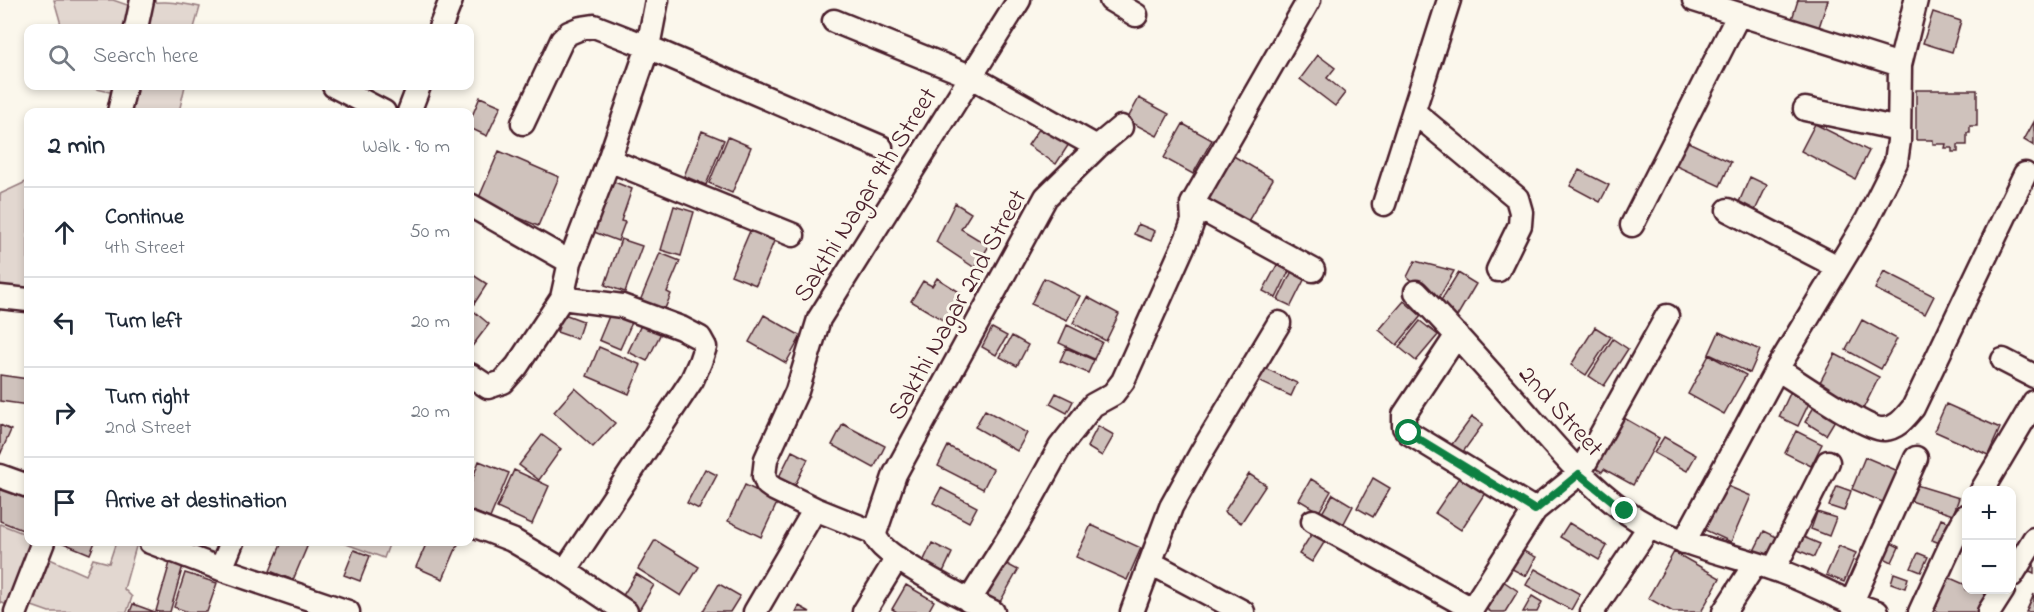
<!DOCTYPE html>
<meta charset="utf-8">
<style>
body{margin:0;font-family:"Indie Flower",sans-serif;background:#f6f6f7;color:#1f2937}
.controls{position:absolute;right:18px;bottom:18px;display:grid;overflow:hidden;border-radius:12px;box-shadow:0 3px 9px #0003}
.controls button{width:54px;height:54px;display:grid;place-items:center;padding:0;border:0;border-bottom:2px solid #e0e1e3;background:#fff;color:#1f2937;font:30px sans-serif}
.stop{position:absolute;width:18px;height:18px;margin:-14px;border:4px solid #0b8043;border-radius:50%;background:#fff}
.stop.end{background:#0b8043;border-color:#fff;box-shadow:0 2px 6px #0008}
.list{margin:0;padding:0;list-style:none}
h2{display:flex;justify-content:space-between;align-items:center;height:78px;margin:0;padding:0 24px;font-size:26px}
h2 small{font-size:20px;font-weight:400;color:#747a83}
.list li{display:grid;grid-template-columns:39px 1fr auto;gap:18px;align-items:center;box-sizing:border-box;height:90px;padding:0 24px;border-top:2px solid #e0e1e3}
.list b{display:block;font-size:22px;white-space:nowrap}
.list p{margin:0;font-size:20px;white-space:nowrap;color:#747a83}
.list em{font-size:20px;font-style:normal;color:#747a83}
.icon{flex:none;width:33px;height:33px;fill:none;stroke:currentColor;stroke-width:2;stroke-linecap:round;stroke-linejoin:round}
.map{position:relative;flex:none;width:2034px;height:612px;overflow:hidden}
.search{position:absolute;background:#fff;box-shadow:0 3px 9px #0003;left:24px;top:24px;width:450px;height:66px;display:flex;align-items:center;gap:15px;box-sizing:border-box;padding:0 21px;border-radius:12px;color:#747a83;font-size:22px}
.panel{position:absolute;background:#fff;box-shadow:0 3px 9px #0003;left:24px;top:108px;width:450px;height:438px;border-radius:12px}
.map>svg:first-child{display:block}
</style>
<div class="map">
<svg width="2034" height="612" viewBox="0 0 2034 612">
<rect width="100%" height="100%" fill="#fbf7ec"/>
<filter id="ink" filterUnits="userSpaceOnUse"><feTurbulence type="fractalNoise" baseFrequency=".0167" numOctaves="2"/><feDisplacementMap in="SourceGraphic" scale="12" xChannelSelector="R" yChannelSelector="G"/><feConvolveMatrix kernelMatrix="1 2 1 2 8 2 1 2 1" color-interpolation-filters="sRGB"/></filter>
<g filter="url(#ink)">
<path fill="#e2d7d0" stroke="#967b7e" stroke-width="1.5" d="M54,0H113L130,6C157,0 174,1 200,7L194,28H160L149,25L147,28H62Z
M84,86H185L179,112H110L114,93Z
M28,181V291L0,288V194Z
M0,524L28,535V542H34L9,606L0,602Z
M116,542L137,543L124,589L132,597L127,612H49L32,606L50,559L86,575L93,559L109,563Z
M341,542H390L384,558Z"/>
<path fill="#cfc2bc" stroke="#4a1f2b" stroke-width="1.5" d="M1798,0H1828L1819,27L1792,19Z
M1933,12L1961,21L1952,52L1923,43Z
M1318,55L1335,68L1327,78L1345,93L1335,106L1300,79Z
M1916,90H1977V126H1970V133H1967V145H1958V152H1952V148H1945L1946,144H1933V140H1916Z
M480,97L501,106L487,136L470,128V121Z
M1139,98L1169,114L1157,136L1127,120Z
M1044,122L1071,141L1056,164L1028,145Z
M2034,122V146L2024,140Z
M1183,124L1212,140L1193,174L1164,158Z
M1815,124L1869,151L1855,179L1801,151Z
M702,131L724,140L706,185L684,176Z
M728,137L751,147L732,193L709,183Z
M1686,141L1731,162L1720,186L1674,165Z
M499,151L559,177L538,226L478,200Z
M1225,151L1273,179L1244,228L1196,200Z
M1579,170L1609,185L1600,202L1570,186Z
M1750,177L1767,185L1752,217L1736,209Z
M612,181L632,189L621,221L625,222L618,241L594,232Z
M955,203L971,213L961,229L989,246L975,268L936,242Z
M674,206L694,212L681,256L661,250Z
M753,224L777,234L756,285L731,275Z
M1138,224L1155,231L1151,241L1134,234Z
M621,239L642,246L625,292L605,285Z
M660,253L680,261L667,292L671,294L664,311L640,301Z
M1415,261L1454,271L1436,303L1407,277Z
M1277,265L1289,271L1276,298L1263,291Z
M1293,269L1306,276L1291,306L1278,300Z
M1884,271L1934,296L1925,314L1875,289Z
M470,273L487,284L472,307L470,306Z
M1458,273L1476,284L1456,318L1437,307Z
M937,278L961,293L956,301L963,306L951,325L911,301L923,281L932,286Z
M1044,278L1080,296L1067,320L1031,304Z
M1087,297L1119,314L1106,341L1073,323Z
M1404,301L1421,316L1397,345L1379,330Z
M470,308L489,324L470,349Z
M612,309L634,318L620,349L599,340Z
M564,314L583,321L577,339L557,332Z
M764,315L801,336L786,363L749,342Z
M1862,320L1897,339L1881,369L1846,350Z
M643,321L662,331L647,361L628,352Z
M1420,321L1438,335L1416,361L1399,347Z
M1067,325L1102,342L1094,359L1059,343Z
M1595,327L1611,337L1586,375L1571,365Z
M992,328L1007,336L996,355L982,347Z
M1719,332L1760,350L1750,373L1709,354Z
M1012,336L1028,345L1017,366L1000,357Z
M1613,339L1628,349L1604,386L1589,376Z
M599,347L641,365L629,394L587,376Z
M1066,348L1094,360L1088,373L1060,361Z
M1835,354L1879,377L1863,409L1818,386Z
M1709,355L1746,375L1724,414L1688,394Z
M1260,366L1297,383L1291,396L1254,379Z
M0,375L28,379V405L0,401Z
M575,388L615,423L593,447L554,412Z
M1792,389L1811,399L1798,426L1779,417Z
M1056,393L1073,401L1067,413L1050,404Z
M1817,402L1838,415L1826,435L1805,422Z
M1946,404L2000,428L1988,455L1934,431Z
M985,410L1027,433L1017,451L975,427Z
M1617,414L1659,438L1633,485L1604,469L1602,472L1588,464Z
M1472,417L1483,424L1458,459L1447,451Z
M843,424L885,446L874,468L832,445Z
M0,425L11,430L0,455Z
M1098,426L1114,435L1102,456L1087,447Z
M1796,431L1822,444L1811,466L1785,453Z
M542,435L561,449L539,480L519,465Z
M1664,437L1696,455L1687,471L1654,453Z
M948,446L993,469L983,489L938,466Z
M792,451L808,459L793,489L777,481Z
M1865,457L1898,471L1885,503L1852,489Z
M479,461L509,473L490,518L470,510V485Z
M705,469L717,475L699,509L687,503Z
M514,470L549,486L532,524L497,508Z
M1249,474L1266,485L1241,523L1224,512Z
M1460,476L1485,493L1461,530L1435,513Z
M1373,478L1390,488L1373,517L1357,508Z
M1311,479L1331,491L1319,512L1299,500Z
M1913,484L1959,498L1953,515L1908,500Z
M745,485L778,501L761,537L728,521Z
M1725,485L1751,496L1731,542L1705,530Z
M1837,486L1851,491L1844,511L1829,506Z
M0,488L28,499V523L25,531L0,521Z
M941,488L977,507L969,522L933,503Z
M1333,494L1353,506L1343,525L1322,513Z
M1817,512L1836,518L1829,536L1811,529Z
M1941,519L1951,523L1942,544L1932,540Z
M1569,523L1607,546L1599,560L1560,537Z
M1091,525L1141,548L1127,580L1076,557Z
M1314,530L1327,538L1312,562L1299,554Z
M1764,531L1781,539L1771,559L1754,551Z
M1796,534L1820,544L1814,557L1791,547Z
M655,540L699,567L681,596L638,569Z
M61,542H95L90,554Z
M282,542H309L293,580L270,571Z
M427,542H459L443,579L416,567Z
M1889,542L1899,547L1892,562L1882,557Z
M932,543L952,553L943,572L923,562Z
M1839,546L1856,553L1844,582L1826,575Z
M1517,548L1536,557L1526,576L1508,567Z
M354,550L370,556L360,581L344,575Z
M2034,550V573L2023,568Z
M1674,552L1720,578L1701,612H1673L1648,598Z
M1918,553L1928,557L1921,572L1911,568Z
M171,559L184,562L170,612H159L156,611Z
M1001,561L1018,570L1000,602L983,593Z
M1535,569L1580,594L1571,610L1526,585Z
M185,573L217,583L207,612H188L174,607Z
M1894,573L1908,578L1905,588L1891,583Z
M636,574L654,585L638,612L619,602Z
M1941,574L1966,585V590H1976L1988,595L1981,612H1939L1927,607Z
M1500,579L1518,591L1505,612H1491L1483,607Z
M719,584L740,596L730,612H705L703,611Z
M906,585L934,601L928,612H897L892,609Z
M2034,594V612H2026Z
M1532,596L1542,602L1537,612H1523Z
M133,604L155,612H130Z
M799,606L810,612H796Z"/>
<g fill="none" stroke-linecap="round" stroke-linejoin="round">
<g stroke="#4a1f2b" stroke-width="27">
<path id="minor" d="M1111,0L1136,15
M1694,0L1900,65
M834,21L970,76L1097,147
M136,28L142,0
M440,28L451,0
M334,86L384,112
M1805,109L1899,129
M119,112L125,86
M409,112L419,86
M1414,112L1517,198L1521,212L1520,225L1498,270
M523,123L562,40L569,33L581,28L594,26L648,47L881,147
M609,160L793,235
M1192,204L1313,270
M1384,204L1449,0
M470,205L570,262
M1728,210L1838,267
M1632,225L1739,14
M1416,292C1452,329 1486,368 1520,406C1553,444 1584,482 1626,512C1669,543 1723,552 1773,569C1808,580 1840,601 1877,612
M0,297L28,300
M562,298L622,306L681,328L700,338L705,347L700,362L692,380L565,571
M1457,335L1404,415V427L1409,433L1535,510
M2003,360L2034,376
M1777,369C1796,380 1867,431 1884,429C1898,428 1905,417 1913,408L2025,174
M470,375L488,387L503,382L517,366L562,298L570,262L609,160L648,47L657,0
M0,476L28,486
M1982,490L2034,402
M1313,521L1472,609
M470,524L512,540L565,571L626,612
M875,533L895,474L1046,197L1097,147L1121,127
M150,542L221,569L348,612
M1684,542L1777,369L1867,220L1896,162L1899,141L1900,65L1916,0
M1151,563L1243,612
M221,569L232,542
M1774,569L1828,462
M2012,575L2034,539
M969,601L1018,523L1060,447L1093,405L1113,394L1123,381L1187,238L1193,221L1192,204L1309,0
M1851,604L1916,458
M16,612L43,542
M755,612L815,509
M864,612L897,558
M993,612C972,602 888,559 878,541C876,539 876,536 875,533L815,509L774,489L767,484L764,476L766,459L797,391L819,319L1019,0
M1132,612L1171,507L1201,453L1279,323
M1470,612L1535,510L1579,474L1667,316
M1592,612L1649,527
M1724,612L1755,564
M1920,612L1953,540L1966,516
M1989,612L2003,590"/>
</g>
<use href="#minor" stroke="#fbf7ec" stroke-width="22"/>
</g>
</g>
<g fill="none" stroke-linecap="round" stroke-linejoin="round" filter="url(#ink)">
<path stroke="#0b8043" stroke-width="8" d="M1409,433L1535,510L1579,474L1625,511"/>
</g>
<g text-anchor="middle" stroke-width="6" stroke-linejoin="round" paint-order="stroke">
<g font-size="26" fill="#4a1f2b" stroke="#fbf7ec">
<text transform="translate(864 194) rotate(-58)" y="9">Sakthi Nagar 9th Street</text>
<text transform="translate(956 304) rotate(-61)" y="9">Sakthi Nagar 2nd Street</text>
<text transform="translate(1562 410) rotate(48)" y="9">2nd Street</text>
</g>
</g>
</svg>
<div class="controls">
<button>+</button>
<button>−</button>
</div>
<div class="stop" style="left:1409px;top:433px"></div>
<div class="stop end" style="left:1625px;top:511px"></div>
<div class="search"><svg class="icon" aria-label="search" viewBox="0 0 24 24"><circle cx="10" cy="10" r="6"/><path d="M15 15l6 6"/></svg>Search here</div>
<section class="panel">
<h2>2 min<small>Walk · 90 m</small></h2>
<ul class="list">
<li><svg class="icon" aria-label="ahead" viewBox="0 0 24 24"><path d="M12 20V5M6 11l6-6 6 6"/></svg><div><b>Continue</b><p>4th Street</p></div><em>50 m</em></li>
<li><svg class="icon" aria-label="left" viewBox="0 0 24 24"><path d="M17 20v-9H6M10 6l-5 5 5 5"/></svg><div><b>Turn left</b></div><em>20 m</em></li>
<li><svg class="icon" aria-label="right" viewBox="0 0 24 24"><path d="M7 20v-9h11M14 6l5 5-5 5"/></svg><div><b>Turn right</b><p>2nd Street</p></div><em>20 m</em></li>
<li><svg class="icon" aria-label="arrive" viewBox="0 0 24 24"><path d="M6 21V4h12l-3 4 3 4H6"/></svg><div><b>Arrive at destination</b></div></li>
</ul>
</section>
</div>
